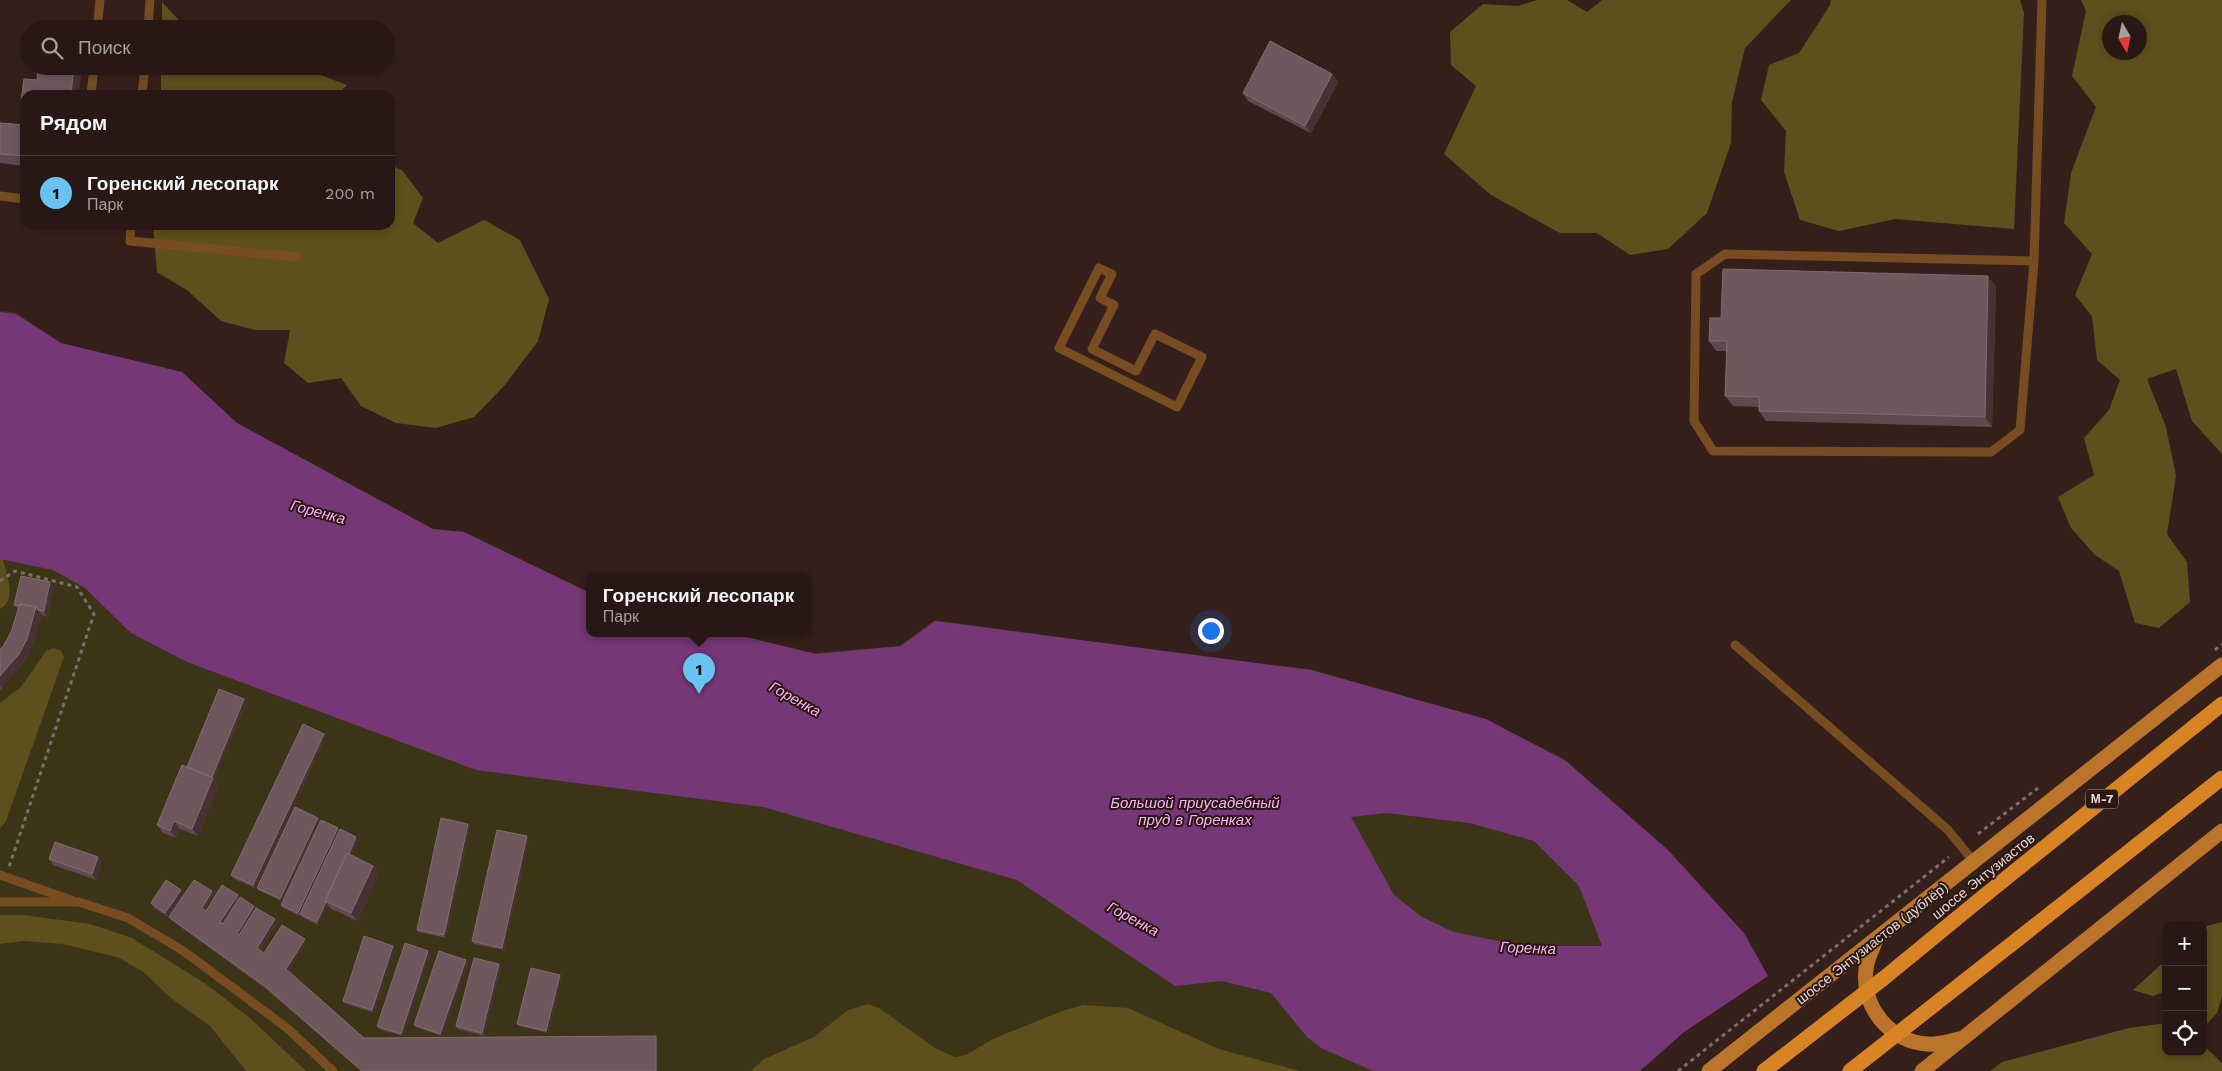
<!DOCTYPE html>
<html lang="ru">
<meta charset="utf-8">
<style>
body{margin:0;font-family:"Work Sans",sans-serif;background:#342422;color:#f1f3f6}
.controls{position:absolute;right:15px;bottom:15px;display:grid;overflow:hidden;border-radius:10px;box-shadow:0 2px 8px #0003}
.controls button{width:45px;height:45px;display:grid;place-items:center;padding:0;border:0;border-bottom:1px solid #443634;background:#281714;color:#f1f3f6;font:25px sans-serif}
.compass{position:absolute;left:2102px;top:15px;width:45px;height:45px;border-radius:50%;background:#281714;box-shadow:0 2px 8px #0003;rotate:171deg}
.you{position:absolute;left:1210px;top:630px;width:18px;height:18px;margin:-12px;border:4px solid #fff;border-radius:50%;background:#1a73e8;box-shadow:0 0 0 8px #1a73e833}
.badge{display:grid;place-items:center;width:32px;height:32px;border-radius:50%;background:#69c3f1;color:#111;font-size:16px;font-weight:700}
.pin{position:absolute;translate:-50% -41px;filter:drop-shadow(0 1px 2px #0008)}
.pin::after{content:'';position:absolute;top:26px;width:18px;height:15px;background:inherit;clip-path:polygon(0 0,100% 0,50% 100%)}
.popup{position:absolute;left:586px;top:572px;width:225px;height:65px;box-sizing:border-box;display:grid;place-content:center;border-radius:10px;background:#281714;filter:drop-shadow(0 1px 4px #0005);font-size:16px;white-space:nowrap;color:#a59fa0}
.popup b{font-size:19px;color:#f1f3f6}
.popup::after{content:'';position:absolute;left:50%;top:100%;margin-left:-10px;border:10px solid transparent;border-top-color:#281714}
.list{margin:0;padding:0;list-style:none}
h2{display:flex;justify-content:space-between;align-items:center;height:65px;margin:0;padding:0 20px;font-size:21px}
h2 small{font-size:16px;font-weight:400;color:#a59fa0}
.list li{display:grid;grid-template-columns:32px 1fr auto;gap:15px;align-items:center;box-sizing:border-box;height:75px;padding:0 20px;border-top:1px solid #443634}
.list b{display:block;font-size:19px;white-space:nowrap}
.list p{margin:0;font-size:16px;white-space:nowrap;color:#a59fa0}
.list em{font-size:16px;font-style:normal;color:#a59fa0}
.icon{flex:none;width:28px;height:28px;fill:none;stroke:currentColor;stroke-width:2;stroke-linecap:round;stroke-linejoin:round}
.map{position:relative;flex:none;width:2222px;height:1071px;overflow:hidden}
.search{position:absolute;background:#281714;box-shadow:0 2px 8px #0003;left:20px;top:20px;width:375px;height:55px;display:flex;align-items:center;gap:12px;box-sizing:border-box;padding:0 18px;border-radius:28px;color:#a59fa0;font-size:19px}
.panel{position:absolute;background:#281714;box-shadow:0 2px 8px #0003;left:20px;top:90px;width:375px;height:140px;border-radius:15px}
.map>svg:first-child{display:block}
</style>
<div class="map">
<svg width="2222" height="1071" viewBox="0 0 2222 1071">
<rect width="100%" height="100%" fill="#351f1b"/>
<path fill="#3c3416" d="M0,311L15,312L60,343L182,373L234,422L434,530L462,532L590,593V633H732L813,653L899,646L934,620L1195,656L1310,669L1484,719L1563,758L1664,849L1744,934L1768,976L1684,1032L1640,1071H0Z"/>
<path fill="#5e501c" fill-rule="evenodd" d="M1537,0H1567L1587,12L1602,0H1791L1745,48L1732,102L1731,143L1707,213L1668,249L1630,255L1597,233H1560L1491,195L1444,154L1476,86L1451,65L1450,32L1483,4L1518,6Z
M1831,0H2020L2024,13L2014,229L1895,219L1839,231L1800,220L1784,172L1786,131L1761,100L1769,65L1799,53L1830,5Z
M2081,0H2222V454L2192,421L2176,369L2147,379L2166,427L2176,476L2167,534L2187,562L2190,602L2159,628L2135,623L2119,571L2095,555L2071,528L2058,497L2094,475L2084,438L2109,410L2120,380L2097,360L2092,316L2075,295L2092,254L2064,223L2071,173L2096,107L2072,76L2086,11ZM2110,22H2140V52H2110Z
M162,2L187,29H162Z
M161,66H246L261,72L297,66L347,85L337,95H161Z
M390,165L402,170L423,198L413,223L438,243L484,220L520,240L549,299L538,341L504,386L474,417L436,428L396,423L361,406L341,378L308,383L284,363L290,330H255L221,321L188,291L157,272L153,225H390Z
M0,559H3C6,575 18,599 0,609Z
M54,648L61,651L64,657L6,821L0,829V703L21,687L46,651Z
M0,915H24L90,924L132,938L206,984L250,1018L306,1071H246L210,1026L171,998L142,971L117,957L62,944L24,941L0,944Z
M2222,922V996L2217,1013L2203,1028V927Z
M2166,960V991L2153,996L2133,990Z
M868,1004L879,1008L935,1048L955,1057L966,1055L993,1039L1062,1011L1083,1005L1128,1008L1219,1049L1300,1071H751L764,1059L814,1037L848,1010Z
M2166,1023V1052H2203V1039L2204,1046L2222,1063V1071H1990L2002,1062L2129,1028Z"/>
<path fill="#753775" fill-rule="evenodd" d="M0,312L16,314L61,343L182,372L237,423L433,529L464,532L590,593V633H728L816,654L901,646L935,621L1311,670L1486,719L1566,761L1667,849L1744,933L1768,976L1684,1032L1640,1071H1373L1321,1048L1307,1037L1271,993L1222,981L1175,986L1017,880L763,807L476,770L187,662L131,633L85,588L53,570L0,559ZM1387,813L1469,823L1534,841L1579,886L1602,946H1523L1454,932L1422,917L1394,895L1351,817Z"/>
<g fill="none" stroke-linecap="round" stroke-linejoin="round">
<path stroke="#806c69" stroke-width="3" stroke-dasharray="4 4" stroke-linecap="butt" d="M0,581L15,571L77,587L94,614L9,867
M2215,650L2222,644
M1978,834L2038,788
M1678,1071L1949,857"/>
<path stroke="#774c21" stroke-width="9" d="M97,29L100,0
M148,29L150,0
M91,95L94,66
M142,95L145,66
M0,196L25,199
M131,225L130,241L297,257
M2034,261L1725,254L1696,274L1694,421L1713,451L1991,452L2020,430L2034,261L2042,0
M1099,268L1112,274L1100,298L1114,305L1092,349L1136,371L1155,334L1202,357L1177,407L1059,348Z
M1735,645L1948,830L1974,862
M0,875L71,900
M0,902H79L128,918L182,950L287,1028L333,1071"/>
<path stroke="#bb752b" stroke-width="15" d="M1876,940C1872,949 1867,959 1866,969C1861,1007 1890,1042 1928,1044C1938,1045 1948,1042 1959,1039
M1709,1071L2222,665
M1922,1071L2222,831"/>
<path stroke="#d88424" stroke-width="15" d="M1984,896L2222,704
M2018,939L2222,778"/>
<path stroke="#d88424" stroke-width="15" d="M1764,1071L1884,978L1984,896
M1850,1071L2018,939"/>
</g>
<path fill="#5f484e" d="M1332,74L1338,82L1311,133L1248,101L1243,93Z
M0,123L25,125V166L0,163Z
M1996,286L1992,427L1766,421L1759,411V407L1733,406L1725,396L1727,351H1716L1709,341L1721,318Z
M50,582L54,588L47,617L42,615L32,646L24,662L0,690V650L4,645L11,632L18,610L14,605Z
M244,699L246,702L214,779L218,786L198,836L180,829L176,838L163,833L157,825L187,767Z
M324,734L326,736L255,888L233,878L231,875Z
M318,818L320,820L282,901L258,890L257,888Z
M468,824L470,827L446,938L419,932L417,930Z
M339,831L358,840L351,855L373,866L379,874L357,921L330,908L328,905L318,925L302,917L300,914V916L283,908L281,905Z
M529,839L504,950L474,944L472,941Z
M98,857L102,862L96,880L53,865L49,859Z
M214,893L204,910L206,911L238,895L239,897L275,919L277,922L260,950L264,953L307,941L288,971L364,1038L658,1039V1071H361L266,989L171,920L170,918L154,908L151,903L184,895Z
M395,949L374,1013L344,1003L343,1001Z
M430,953L403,1036L379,1029L377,1026Z
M468,963L442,1036L416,1027L414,1025Z
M499,964L501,967L484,1036L458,1029L456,1026Z
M560,975L561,978L548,1033L519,1026L517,1024Z"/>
<path fill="#483134" d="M74,66H82L79,95H71Z
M1332,74L1338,82L1311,133L1305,126Z
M1988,276L1996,286L1992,427L1985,417Z
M50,582L54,588L47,617L44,611Z
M36,607L42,615L32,646L24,662L2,688L0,686V676Z
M244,699L246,702L214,779L218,786L198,836L192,829L210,780Z
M324,734L326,736L255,888L253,885Z
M318,818L320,820L282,901L280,899Z
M174,821L180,829L176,838L170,831Z
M468,824L470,827L446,938L444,935Z
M338,828L340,831L300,916L298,913Z
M527,836L529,839L504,950L502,948Z
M356,837L358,840L329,902L326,901Z
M98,857L102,862L96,880L92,874Z
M373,866L379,874L357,921L351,913Z
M181,890L185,895L169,918L165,913Z
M212,891L214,893L203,911L202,908Z
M238,895L239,897L222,924L220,922Z
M326,902L328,905L318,925L317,922Z
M254,906L256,909L239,936L237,934Z
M275,919L277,922L259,951L257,948Z
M305,939L307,941L288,972L286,969Z
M393,946L395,949L374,1013L372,1010Z
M428,951L430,953L403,1036L401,1034Z
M466,960L468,963L442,1036L440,1034Z
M499,964L501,967L484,1036L482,1033Z
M560,975L561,978L548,1033L546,1031Z
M656,1036L658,1039V1071H656Z"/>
<path fill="#6e585d" stroke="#816c70" d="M42,25L78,28L42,29Z
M1270,41L1332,74L1305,126L1243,93Z
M38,66H74L71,95H25V101H21L24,79L37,80Z
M0,123L25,125V156L0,154Z
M1723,269L1988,276L1985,417L1759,411V397L1725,396L1727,341H1709L1710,318H1721Z
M21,576L50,582L44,611L38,610L36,607L20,604L19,606L14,605Z
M20,604L36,607L27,639L19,654L0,676V650L4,645L11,632Z
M219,689L244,699L212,777L187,767Z
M303,724L324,734L253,885L231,875Z
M182,765L213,778L192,829L174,821L170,831L157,825Z
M295,807L318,818L280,899L257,888Z
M441,818L468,824L444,935L417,930Z
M321,820L338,828L298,913L281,905Z
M340,829L356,837L349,854L347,853L325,901L326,902L317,922L300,914Z
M497,830L527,836L502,948L472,941Z
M55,842L98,857L92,874L49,859Z
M347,853L373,866L351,913L325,901Z
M166,880L181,890L165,913L151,903Z
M194,880L212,891L202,908L206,911L222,885L238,895L220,922L223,924L240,897L254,906L237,934L239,935L256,908L275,919L257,948L264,953L282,925L305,939L286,969L364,1038L656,1036V1071H362L265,986L169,917Z
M364,936L393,946L372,1010L343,1001Z
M405,943L428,951L401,1034L377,1026Z
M439,951L466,960L440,1034L414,1025Z
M474,958L499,964L482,1033L456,1026Z
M531,968L560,975L546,1031L517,1024Z"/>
<g text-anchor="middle" stroke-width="4" stroke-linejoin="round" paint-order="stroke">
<rect fill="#2a1612" stroke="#af9e9b" stroke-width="1" x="2086" y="789.5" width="32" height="19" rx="4"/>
<g font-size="12" font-weight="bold" fill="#e8d9d6">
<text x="2102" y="803">М-7</text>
</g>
<g font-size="14" fill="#e8d9d6" stroke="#2a1612">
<text transform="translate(1983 876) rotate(-39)" y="5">шоссе Энтузиастов</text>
<text transform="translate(1872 943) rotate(-38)" y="5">шоссе Энтузиастов (дублёр)</text>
</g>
<g font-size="15" font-style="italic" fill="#fbb3f9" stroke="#2a1612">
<text transform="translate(318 512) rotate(15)" y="5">Горенка</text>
<text transform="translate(795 699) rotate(29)" y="5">Горенка</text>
<text x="1195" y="808">Большой приусадебный<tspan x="1195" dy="17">пруд в Горенках</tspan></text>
<text transform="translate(1133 919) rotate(28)" y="5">Горенка</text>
<text transform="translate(1528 948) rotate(2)" y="5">Горенка</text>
</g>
</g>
</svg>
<div class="controls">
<button>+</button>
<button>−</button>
<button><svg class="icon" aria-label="locate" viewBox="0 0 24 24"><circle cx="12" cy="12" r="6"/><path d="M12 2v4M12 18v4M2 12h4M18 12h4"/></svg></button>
</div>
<svg class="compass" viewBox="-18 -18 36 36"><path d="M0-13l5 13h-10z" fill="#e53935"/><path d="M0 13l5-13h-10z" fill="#a59fa0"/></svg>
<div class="you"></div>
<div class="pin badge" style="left:699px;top:694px">1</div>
<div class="popup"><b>Горенский лесопарк</b>Парк</div>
<div class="search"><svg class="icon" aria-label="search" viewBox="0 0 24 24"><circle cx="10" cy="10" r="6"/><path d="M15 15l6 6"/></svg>Поиск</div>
<section class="panel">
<h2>Рядом<small></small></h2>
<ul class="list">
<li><span class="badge">1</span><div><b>Горенский лесопарк</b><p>Парк</p></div><em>200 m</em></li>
</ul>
</section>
</div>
